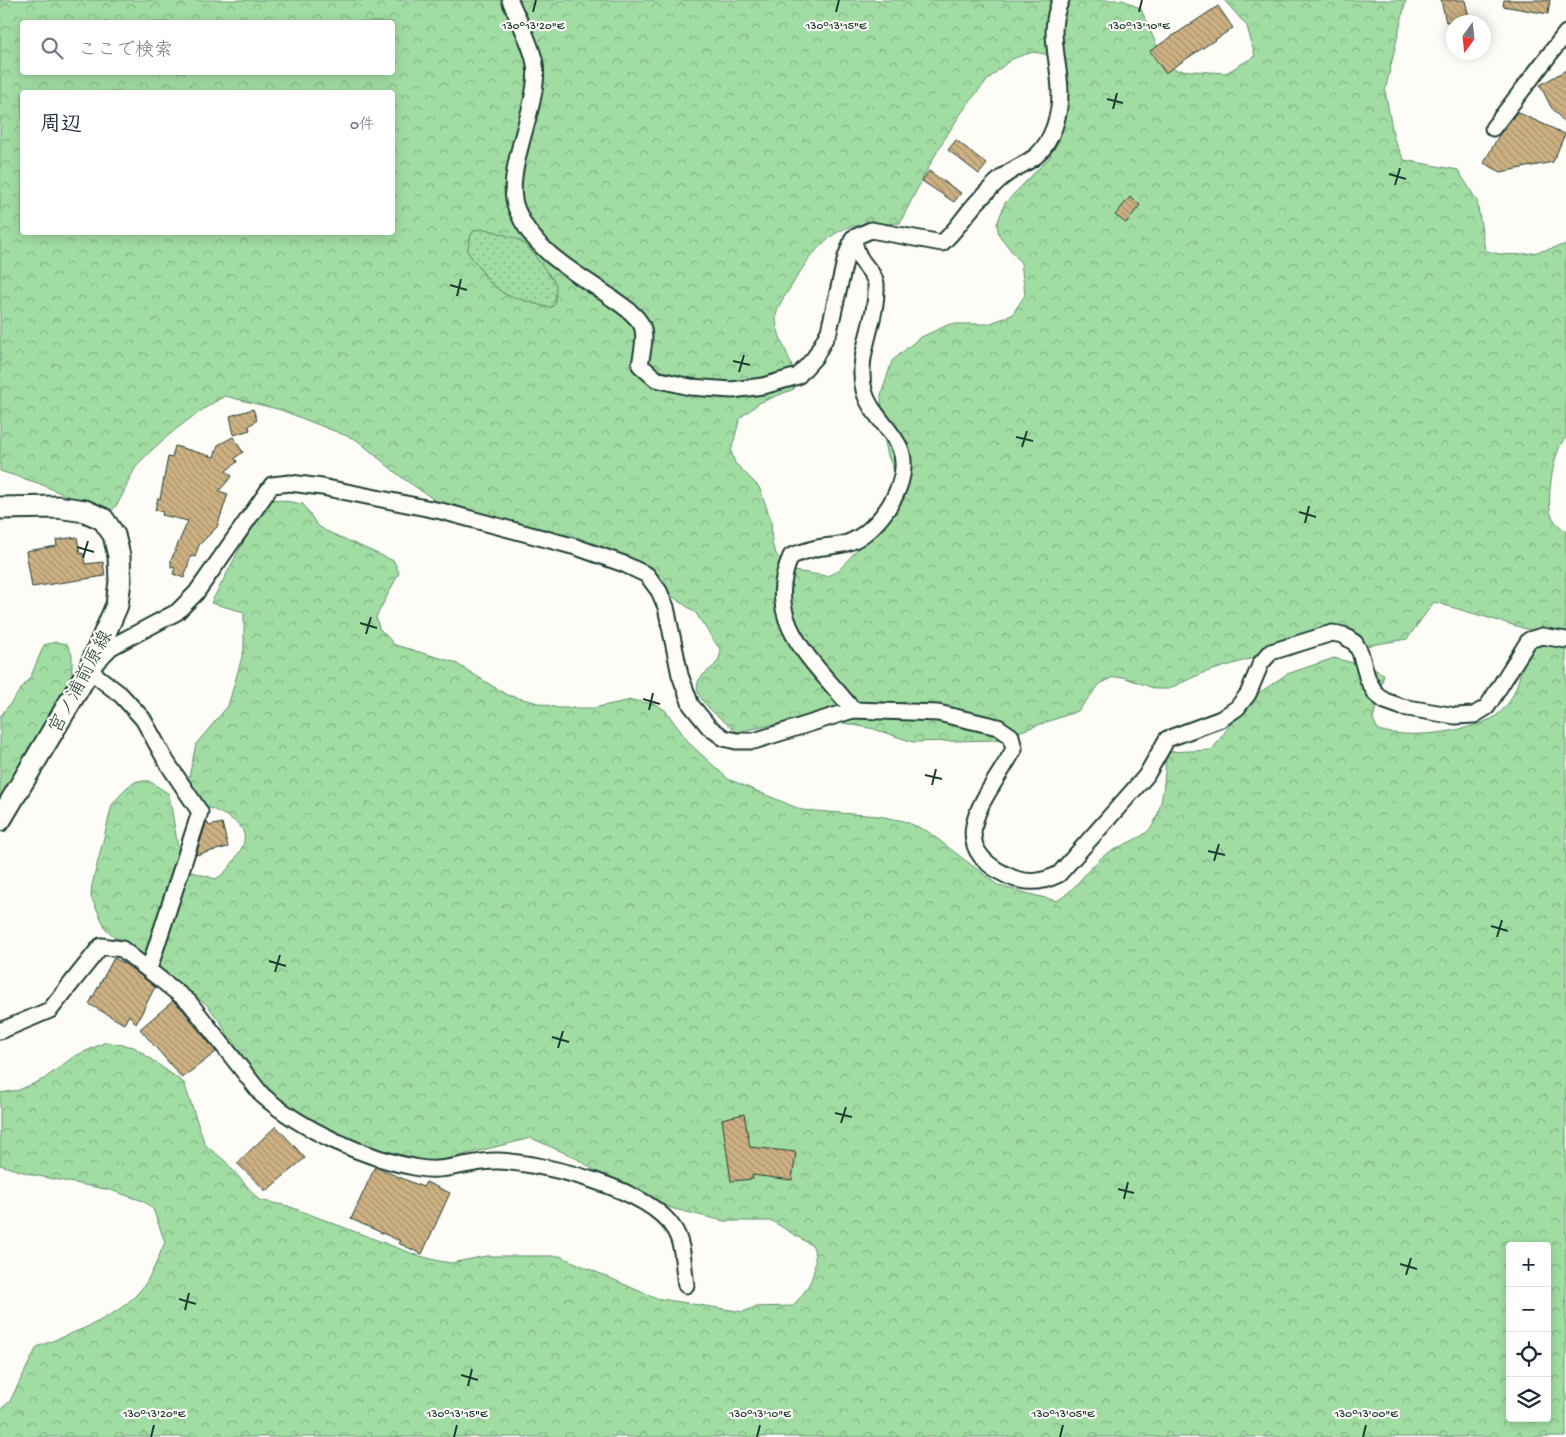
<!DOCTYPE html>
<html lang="ja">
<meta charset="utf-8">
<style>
body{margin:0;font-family:"Gochi Hand","Klee One",sans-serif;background:#f2f2f3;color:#1f2937}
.controls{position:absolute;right:15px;bottom:15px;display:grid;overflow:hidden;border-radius:5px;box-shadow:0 2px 12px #0003}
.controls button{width:45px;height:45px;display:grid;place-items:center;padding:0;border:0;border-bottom:1px solid #e0e1e3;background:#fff;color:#1f2937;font:25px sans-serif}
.compass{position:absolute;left:1446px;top:15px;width:45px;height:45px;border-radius:50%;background:#fff;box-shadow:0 2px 12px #0003;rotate:195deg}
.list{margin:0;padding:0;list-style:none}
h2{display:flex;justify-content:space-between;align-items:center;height:65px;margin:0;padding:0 20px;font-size:21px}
h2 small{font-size:16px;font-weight:400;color:#747a83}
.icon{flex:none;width:28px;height:28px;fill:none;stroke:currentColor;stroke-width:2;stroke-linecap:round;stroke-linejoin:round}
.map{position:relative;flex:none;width:1566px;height:1437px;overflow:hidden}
.search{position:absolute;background:#fff;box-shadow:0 2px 12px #0003;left:20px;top:20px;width:375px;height:55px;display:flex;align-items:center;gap:12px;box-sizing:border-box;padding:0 18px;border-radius:5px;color:#747a83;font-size:19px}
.panel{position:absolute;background:#fff;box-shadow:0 2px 12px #0003;left:20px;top:90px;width:375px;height:145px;border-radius:5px}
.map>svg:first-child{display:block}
</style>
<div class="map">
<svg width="1566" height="1437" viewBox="0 0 1566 1437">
<defs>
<pattern id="grass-dots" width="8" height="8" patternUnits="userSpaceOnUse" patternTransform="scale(1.25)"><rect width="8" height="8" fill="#a1dda3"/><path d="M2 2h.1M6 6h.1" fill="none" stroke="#83b486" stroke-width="1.8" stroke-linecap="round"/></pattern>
<pattern id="forest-crowns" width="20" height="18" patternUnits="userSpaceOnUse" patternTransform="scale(1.25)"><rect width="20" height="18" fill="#a1dda3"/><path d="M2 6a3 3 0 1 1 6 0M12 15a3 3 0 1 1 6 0" fill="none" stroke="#83b486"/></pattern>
<pattern id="building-back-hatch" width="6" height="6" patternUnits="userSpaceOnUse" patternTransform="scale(1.25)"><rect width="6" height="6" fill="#ceb183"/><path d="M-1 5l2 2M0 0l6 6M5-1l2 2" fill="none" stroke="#a7916c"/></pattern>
</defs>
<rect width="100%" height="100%" fill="#fdfcf7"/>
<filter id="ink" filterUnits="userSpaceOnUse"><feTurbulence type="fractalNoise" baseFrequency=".02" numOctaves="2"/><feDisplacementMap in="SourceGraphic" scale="10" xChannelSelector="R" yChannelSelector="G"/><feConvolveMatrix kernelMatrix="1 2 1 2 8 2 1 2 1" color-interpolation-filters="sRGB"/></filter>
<g filter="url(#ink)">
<path fill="url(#grass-dots)" stroke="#608d6c" d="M487,229L517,239L528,247L556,284L555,303L552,307H546L506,295L491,284L467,251L471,235L474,230Z"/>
<path fill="url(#forest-crowns)" stroke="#608d6c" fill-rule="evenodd" d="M0,0H1123L1141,9L1165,65L1176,70L1226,73L1255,56L1247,26L1224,0H1406L1385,91L1394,139L1404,160L1458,170L1477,201L1485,250C1508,260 1543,252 1566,244V438C1554,446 1546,500 1551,514C1554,522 1559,526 1566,531V1437H0V1410L10,1401L37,1347C71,1333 112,1321 138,1293C151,1279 157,1260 165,1242L153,1209L143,1201L110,1190L33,1175L0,1165V1093L19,1090L44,1079L73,1057L106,1042L134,1047L184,1083L205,1145L224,1160L259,1200L288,1206L416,1255L439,1261L451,1263L486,1256H560L655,1298L743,1312L754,1307L792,1306C809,1291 820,1268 813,1246L772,1221H724L674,1209L627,1191L574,1157L531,1138L431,1163L346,1144L301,1122L237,1055L222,1024L207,1005L166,972L132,953L106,929L91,897L92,885L112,805L127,787L137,781H149L169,794L181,865L192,872L216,879C227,872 232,864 239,853C262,816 204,814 186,792L196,744L228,706L244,650V612L211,603L267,498L303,504L317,525L326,531L394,561L399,573L376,617L379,628L395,645L454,662L507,695L558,708H593L631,700L655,704L665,710L690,744L728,779L802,810L879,816L904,821L927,831L999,886L1057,901C1075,890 1085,872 1100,859C1113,847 1133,843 1147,832C1164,817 1165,773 1166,752L1212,750L1247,701L1287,674L1334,658L1372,668L1384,674L1373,719L1378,730C1409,739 1461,733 1491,719C1499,715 1508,705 1512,697C1521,680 1525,650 1530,630L1434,602L1407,639L1365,646L1333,639L1286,648L1203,673L1168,689H1156L1123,677L1111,678L1100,684L1078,711L996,740L913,742L874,729L813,717L737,732C724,720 682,694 703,675C713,666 718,666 721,651L695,612L628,566L452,512L401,477L357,440L281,410L225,396C199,410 160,440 140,462C126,478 125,501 108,514L38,483L0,471ZM22,22H392V72H22ZM1033,52L1045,54L1054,61L1064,85L1050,157L1005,203L997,224L999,235L1021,263L1025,295L1012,315L988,324H950L919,338L892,361L881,395L883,432L888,456L900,485L901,501L838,571L827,576L794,571L777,556L772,544L771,520L759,487L735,463L731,451L740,418L759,403L794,389C798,365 778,344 776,319C776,307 785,296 792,285C805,263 826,231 854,226C869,224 885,224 900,223C926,172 961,97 1008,62C1014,57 1025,55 1033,52ZM22,92H392V232H22ZM487,229L517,239L528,247L556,284L555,303L552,307H546L506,295L491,284L467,251L471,235L474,230ZM1510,1246H1547V1418H1510Z
M56,642L67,644L72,655V678L0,809V717L31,676L44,645Z"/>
<path fill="url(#building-back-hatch)" stroke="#1f3d34" d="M1441,0H1465L1470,22H1446Z
M1504,0H1550L1548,14L1503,6Z
M1218,6L1233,28L1165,73L1150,51Z
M1566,70V124L1551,107L1540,85Z
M1517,112L1565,134L1553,162L1501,172L1484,163L1499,135Z
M956,140L987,164L979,174L948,150Z
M929,171L961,193L954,202L922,181Z
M1130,197L1140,205L1126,223L1115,215Z
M253,409L257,420L249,426L250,430L234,435L230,416Z
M233,437L243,452L235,458L237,462L226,471L232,476L219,491L228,494L217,527L199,545L195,557L191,556L184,578L173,574L175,568L171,567V560L188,521L162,515L163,512L155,510L158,498L160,499L168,457L172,458L175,446L214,457L218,445Z
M77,537L80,554L83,553L85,564L103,562L105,576L32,587L26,551L57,546L56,540Z
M206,823H208L209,826L222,823L228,847L196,855Z
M114,958L127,965L155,987L136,1024L129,1015L124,1024L89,1004Z
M173,1001L182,1009L216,1052L182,1078L140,1029Z
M744,1114L750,1147L796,1152L792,1180L752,1175L753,1179L731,1181L722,1119Z
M276,1126L305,1158L266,1191L237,1163Z
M375,1167L423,1187L426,1182L450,1193L422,1254L398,1243L400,1241L351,1219Z"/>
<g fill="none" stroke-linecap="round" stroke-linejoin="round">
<g stroke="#1f3d34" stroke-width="19">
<path id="street" d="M510,0C518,20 531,42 535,64C541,105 501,173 517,210C533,251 575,272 609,296C620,304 634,312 641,324C647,334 642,353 640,365L656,379L690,387L732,390L763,386L798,376L815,357L829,331L846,257L853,238L871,230L942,243C958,229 967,211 982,197C989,190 996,182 1004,176C1014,168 1026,164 1036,156C1053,141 1060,114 1060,93C1060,62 1046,30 1061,0
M1493,128L1566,33
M853,710C815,662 761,622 791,556C800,553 808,550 817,548C827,546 838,546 847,543C878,533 914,481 900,448C891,428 869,412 864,390C855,354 878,321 876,285C876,275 863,265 859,256C856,251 855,244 853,238
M149,969L200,812L166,761L143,719L121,695L89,670L111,647L177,612L196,593L272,485L290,483L322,487L441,511L576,547L624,564L647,575L659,591L666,607L680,675L691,705L709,727L724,738L736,741H754L853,710L938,713L998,727L1011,736L1014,749C992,792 940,841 1004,874C1023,884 1040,884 1059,874L1146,776L1167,739L1221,719L1237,708L1248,694L1261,663L1271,652L1332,633L1343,635L1355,643L1360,652L1368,680L1376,694L1385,701L1402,707L1455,716L1474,715L1487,707L1529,640L1542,636L1566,640
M0,1031L50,1010L101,946L122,949L189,1002L262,1095C302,1130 366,1159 419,1168C446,1173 471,1160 498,1161C543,1163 649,1188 674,1229C684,1245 683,1267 686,1285"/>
</g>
<g stroke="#1f3d34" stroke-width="25">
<path id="secondary" d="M0,508L57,507L85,511L103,519L114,535L119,556L120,581L117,605L89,670L0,820"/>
</g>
<use href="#street" stroke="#fdfcf7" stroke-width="15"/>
<use href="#secondary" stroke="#fdfcf7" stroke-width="21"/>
</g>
</g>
<path fill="none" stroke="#1f3d34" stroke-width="2" d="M533,12L536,0M836,12L839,0M1139,12L1142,0M1107,99L1123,103M1113,109L1117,93M1389,174L1406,179M1395,185L1400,168M450,285L467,290M457,296L461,279M733,361L750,365M739,372L744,355M1016,437L1033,441M1022,447L1027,431M1299,512L1316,517M1305,523L1309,506M77,547L94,552M83,558L88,541M360,623L377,628M366,634L371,617M643,699L660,704M649,710L653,693M925,775L942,779M932,785L936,769M1208,851L1225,855M1214,861L1219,844M1491,926L1508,931M1497,937L1502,920M269,961L286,966M275,972L280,955M552,1037L569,1042M558,1048L563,1031M835,1113L852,1117M841,1123L846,1107M1118,1189L1134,1193M1124,1199L1128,1182M1400,1264L1417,1269M1406,1275L1411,1258M179,1299L196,1304M185,1310L189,1293M461,1375L478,1380M468,1386L472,1369M151,1437L154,1425M454,1437L457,1425M757,1437L760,1425M1060,1437L1063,1425M1363,1437L1366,1425"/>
<g text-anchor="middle" stroke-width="4.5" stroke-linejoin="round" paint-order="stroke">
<g font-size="19" fill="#1f3d34" stroke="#fdfcf7">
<text transform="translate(79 681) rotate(-62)" y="7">宮ノ浦前原線</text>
</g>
</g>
<g font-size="12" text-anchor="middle" fill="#1f3d34" stroke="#fdfcf7" stroke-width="4.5" stroke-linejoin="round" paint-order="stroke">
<text x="533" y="29">130°13'20"E</text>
<text x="836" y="29">130°13'15"E</text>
<text x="1139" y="29">130°13'10"E</text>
<text x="154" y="1417">130°13'20"E</text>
<text x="457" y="1417">130°13'15"E</text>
<text x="760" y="1417">130°13'10"E</text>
<text x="1063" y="1417">130°13'05"E</text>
<text x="1366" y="1417">130°13'00"E</text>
</g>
</svg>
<div class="controls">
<button>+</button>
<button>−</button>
<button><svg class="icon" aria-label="locate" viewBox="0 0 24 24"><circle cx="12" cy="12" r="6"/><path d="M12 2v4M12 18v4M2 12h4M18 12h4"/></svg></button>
<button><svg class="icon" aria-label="layers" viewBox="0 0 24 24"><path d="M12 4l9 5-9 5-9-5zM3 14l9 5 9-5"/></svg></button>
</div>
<svg class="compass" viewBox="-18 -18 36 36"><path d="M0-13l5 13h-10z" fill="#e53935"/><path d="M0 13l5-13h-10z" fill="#747a83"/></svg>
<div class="search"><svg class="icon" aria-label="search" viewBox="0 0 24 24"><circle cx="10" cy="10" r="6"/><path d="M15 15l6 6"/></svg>ここで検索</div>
<section class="panel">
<h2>周辺<small>0件</small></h2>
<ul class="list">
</ul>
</section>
</div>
